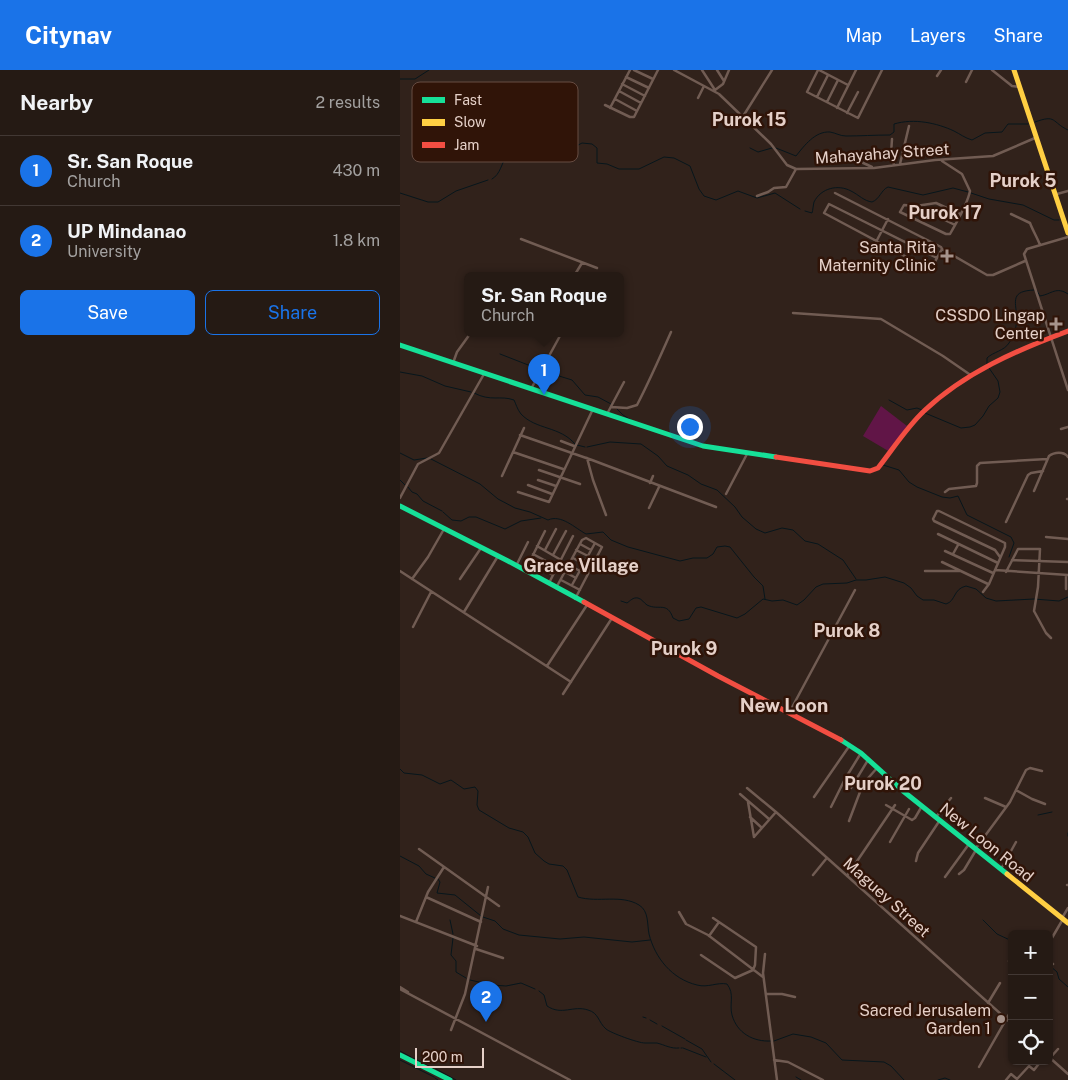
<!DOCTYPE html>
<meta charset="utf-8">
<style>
body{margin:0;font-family:"Public Sans",sans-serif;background:#2d231d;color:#f1f3f6}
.controls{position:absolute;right:15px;bottom:15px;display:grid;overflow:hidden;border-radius:8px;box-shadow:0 1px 4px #0004}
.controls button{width:45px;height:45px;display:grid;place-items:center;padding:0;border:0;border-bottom:1px solid #423834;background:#251a14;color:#f1f3f6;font:25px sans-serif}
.scale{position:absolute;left:15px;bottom:12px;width:69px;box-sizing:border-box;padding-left:5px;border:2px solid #e5d0c8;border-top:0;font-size:14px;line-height:18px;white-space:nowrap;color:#e5d0c8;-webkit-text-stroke:4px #301408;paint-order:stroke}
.you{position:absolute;left:289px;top:356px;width:18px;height:18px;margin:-12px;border:4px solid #fff;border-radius:50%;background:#1a73e8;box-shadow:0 0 0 8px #1a73e833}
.badge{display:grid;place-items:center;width:32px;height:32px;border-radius:50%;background:#1a73e8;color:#fff;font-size:16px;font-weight:700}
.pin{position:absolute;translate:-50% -41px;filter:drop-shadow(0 1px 2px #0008)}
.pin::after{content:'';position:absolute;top:26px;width:18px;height:15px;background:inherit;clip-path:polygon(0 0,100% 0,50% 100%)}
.popup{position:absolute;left:64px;top:202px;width:160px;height:65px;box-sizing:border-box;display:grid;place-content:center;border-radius:8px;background:#251a14;filter:drop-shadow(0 1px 4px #0005);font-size:16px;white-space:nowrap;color:#a3a1a0}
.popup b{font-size:19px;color:#f1f3f6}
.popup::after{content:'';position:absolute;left:50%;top:100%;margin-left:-10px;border:10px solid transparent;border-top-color:#251a14}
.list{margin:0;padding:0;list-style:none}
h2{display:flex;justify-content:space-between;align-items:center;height:65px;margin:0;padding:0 20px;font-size:21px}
h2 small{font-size:16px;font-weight:400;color:#a3a1a0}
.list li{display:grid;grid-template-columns:32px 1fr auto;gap:15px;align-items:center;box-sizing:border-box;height:70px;padding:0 20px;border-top:1px solid #423834}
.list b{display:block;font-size:19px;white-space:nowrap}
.list p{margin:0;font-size:16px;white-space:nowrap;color:#a3a1a0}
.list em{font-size:16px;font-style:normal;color:#a3a1a0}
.actions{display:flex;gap:10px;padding:15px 20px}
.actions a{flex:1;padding:11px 0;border:1px solid #1a73e8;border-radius:8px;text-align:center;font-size:18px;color:#1a73e8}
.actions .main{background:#1a73e8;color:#fff}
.icon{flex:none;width:28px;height:28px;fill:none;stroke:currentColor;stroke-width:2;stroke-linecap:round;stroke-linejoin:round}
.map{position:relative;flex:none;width:668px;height:1010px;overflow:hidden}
header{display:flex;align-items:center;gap:30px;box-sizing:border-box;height:70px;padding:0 25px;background:#1a73e8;color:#fff}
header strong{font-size:24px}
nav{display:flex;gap:28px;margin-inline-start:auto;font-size:18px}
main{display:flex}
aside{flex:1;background:#251a14}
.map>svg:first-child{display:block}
</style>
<header>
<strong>Citynav</strong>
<nav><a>Map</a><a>Layers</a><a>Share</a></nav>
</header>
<main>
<aside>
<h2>Nearby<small>2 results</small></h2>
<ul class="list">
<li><span class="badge">1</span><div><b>Sr. San Roque</b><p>Church</p></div><em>430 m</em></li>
<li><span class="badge">2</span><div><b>UP Mindanao</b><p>University</p></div><em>1.8 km</em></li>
</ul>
<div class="actions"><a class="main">Save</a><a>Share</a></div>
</aside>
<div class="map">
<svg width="668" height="1010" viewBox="0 0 668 1010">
<rect width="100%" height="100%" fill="#31221b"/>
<path fill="#611547" d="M481,336L507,356L490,382L463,366Z"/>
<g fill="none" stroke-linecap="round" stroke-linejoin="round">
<path stroke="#07161c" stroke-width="1" d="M0,9H15L29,0
M635,52C657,44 651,52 668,60
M350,78L358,82L372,78
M376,78L396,86C404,76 415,61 430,62C436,63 440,66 446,66C460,66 475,65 490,65L494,62V54C514,48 537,53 554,61C560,64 565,68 572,70L585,63L602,62L608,54H628
M92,109C101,104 101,93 107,86L138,88L154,83L169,80L182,73L192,74L197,78V93L207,94L219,99H239L264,87L274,88L290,96L299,119L304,126L316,130L338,121L357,128L375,123L400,139
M0,123L28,132H38L56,121L88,110
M571,123L589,129L623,135L654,150H659
M405,141L412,143C413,140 413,136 414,132C421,118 438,114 451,121C459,125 464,131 472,132C480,129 481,120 488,117L523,125L553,118L568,122
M637,221L640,226C652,224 656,216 668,224
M100,284L141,300
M587,295V288C593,282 604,281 609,273C614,266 617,255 617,247C615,230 611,221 634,220
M143,301L172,310L185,325L198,327L211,334
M0,302L22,306L45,316L71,322
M74,323C91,332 100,325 114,330C116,334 117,339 121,344C136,360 160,356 175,374
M489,330L507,340L517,338L522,340
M217,339L223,345L231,350
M525,343L561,358L570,357L575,355L583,346L589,336L598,328L600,322L598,311L589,298
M177,375L185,377
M187,377L210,372L241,374L258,386L267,396L288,405L301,414L317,420L335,437L342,447L356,459L365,463L382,458L393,460L405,471L418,474L443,490L456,509
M0,383L14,390L27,388
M31,389L80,414L98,429L115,438L130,442L148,450C161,444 175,458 186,464L203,462L211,470L228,477L280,491L293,488H307L313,484L317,477L325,476L330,477L354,507L363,516L365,529
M483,395L499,400L509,412L517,417L542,427L550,428L558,426L567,445L611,467L614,473L609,487
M0,410L5,415
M8,417L12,422L17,424L23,431L42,441
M43,442L52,450L61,451L69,447H76L105,459L121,451L141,448
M221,531L227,533C230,531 233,527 238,528C242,529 244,533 247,535C259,541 267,531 273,548L279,551L289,549L296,538L301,537L337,548L345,544L363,529L372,531L383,530L397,535L404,530L416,517L423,514L447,513L456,510H466L485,507L504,513L511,518L517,526L523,530H534L546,534C556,531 553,519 566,516L576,519L586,528L596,531L634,529L659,531L668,527
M0,699L4,703L22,705L40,714L51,710L64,719L75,717L78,721L77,735L79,740L109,758L123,762L128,767L135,783L144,791L149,794L163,796L167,800L178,827C198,833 221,824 239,835C249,841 247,854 249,864C255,888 272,909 297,915C308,918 317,912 327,914C335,924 329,934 332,945C337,963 353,972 371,971
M638,745L652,742
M668,763V766
M0,786L19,796L26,804L35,808
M38,809L40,812L37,823L55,825L81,846
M83,847L95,851L103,859L119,865L160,869L184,867L232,872L250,870
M50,850L53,864
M583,850L597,864L612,871
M53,868L51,885L56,891V902L66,908
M649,895L657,902L659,909L668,917
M70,910L92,915L106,916L121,913L135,919
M139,921L144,925L147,936C162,946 173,935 188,940C199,943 198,952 206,959C211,963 238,973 245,973C249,973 253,973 257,973C265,975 271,979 279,978
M243,947L246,948
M250,950L257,954
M262,956L285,969
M286,970L302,979L311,992
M374,971L393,964L411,967L426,973L442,990L484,992L491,996L504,1010
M281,978H282
M283,978L306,987
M0,981L11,987
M13,988L33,998
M0,990L34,1007
M314,994L335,1010
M36,999L56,1010
M396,1007L401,1010
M35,1008L38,1010
M538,1010L545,1008L550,1010"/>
<path stroke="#715c53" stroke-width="2.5" d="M234,0L253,9
M274,0L319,24L371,74L387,95L396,99L474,98L535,90L593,86L635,68
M302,0L315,20
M317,0L324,11
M418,0L407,22L458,48L482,0
M419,0L448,15
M592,0L612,16L619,17
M537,6L541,0
M226,7L249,18
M566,12L572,0
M222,14L245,26
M315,20L323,14L329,0
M219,21L241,33
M417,27L428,5
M298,28L304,16
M215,29L237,41
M427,32L438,10
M205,35L230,47H234L258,0
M210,38L230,0
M437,38L456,0
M447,43L458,22
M342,48L372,0
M492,69L491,84L494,95
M446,85L472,97
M542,91L562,104L570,121C567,136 557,151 550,164H546L500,142L504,135L516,136L536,133L560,144
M500,94L509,56
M435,123L541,177L542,179L587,205H593L625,191
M657,124L668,121
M357,126L368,122L374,118L386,117L396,99
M518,137L555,155
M611,144L630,153C633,161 637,167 640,175
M668,167L627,179L624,184L668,320
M121,169L197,198
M476,172L488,149
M537,188L429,134L424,143L529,199L532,197L542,179
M150,204L154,206
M174,206L182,193
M393,243L481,249L543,286L572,306
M53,293L57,282L70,264
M131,319L161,264
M211,337L227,338L237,335C249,312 260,287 271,262
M207,344L224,312
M661,359L668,357
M120,365L192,390L316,437
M161,371L174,376
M113,382L163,399
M187,388L193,410L206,445
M139,400L180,414
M102,406L124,358
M138,410L156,416
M250,413L253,406
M128,415L152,424
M634,421L649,386C654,382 664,381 668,387
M118,422L149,432L193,339
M545,422L549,419L576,416L577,413V396L580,393L647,389
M326,424L347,384
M0,428L18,394L39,383L84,304
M667,429H668
M249,438L259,417
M606,452L628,405L631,403L643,401
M538,464L598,493
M646,467L668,469
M180,474L191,480
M137,476L161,490
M145,480L156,459
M176,480L188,486
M545,481L593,503
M133,484L157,497
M553,484L558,475
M153,485L166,461
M173,488L184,494
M612,490L668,492
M129,492L153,505
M542,492L588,514
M169,495L180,501
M116,496L128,472
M595,500L668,505
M0,501L171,612
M125,501L145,461
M525,501H559
M165,502L176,508
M606,502L618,479H640L638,517L634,541L646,563L651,568
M12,509L28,487L44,459
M60,509L81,478
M161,510L180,520
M149,513L173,466
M172,515L195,473
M156,518L182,470L186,468L202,477L175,529
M666,519V505
M583,522L589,514L605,477V473L539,441H537L533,449L534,451L595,480L600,487
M64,542L98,486
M13,557L31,522
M147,596L187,535
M163,624L212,548
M389,643L455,520
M347,718L376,742L612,954
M451,718L468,690
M616,720L632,729L645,734
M340,724L369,749
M414,727L450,675
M585,728L606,737
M348,732L354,767
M486,735L512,750L515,748L522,736
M431,737L445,709L461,683
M350,747L362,758
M536,747L551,728
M449,751L463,714L477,698
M354,767L376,742
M490,772L509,739
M576,778L610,732L626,700L630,698L642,701
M19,779L99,836
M516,791L518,783L540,750
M601,799L616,772
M559,804L564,800L576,780
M413,805L426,789
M447,806L495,735
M545,807L569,774
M667,815H668
M26,827L81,852
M279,842L286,854L308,865L363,907
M0,846L77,876
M662,848L668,838
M16,852L28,822L44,797
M309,866L319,852
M649,873L663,849
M76,879L103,888
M365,884L363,903L377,1010
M301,885L335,908L353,900L355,895L356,877L313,848
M609,891L612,892
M649,891L653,894
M0,917L8,922
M0,919L170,1010
M366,924H382L395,927
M588,933L600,913
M51,960L65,924L88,817
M649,987L668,1004
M650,988L658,979
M374,990L388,992L423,1010
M579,997L612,939
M606,1010L611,1004L617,1009L629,996L634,1000L641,991"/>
<path stroke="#16e098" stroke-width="5" d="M0,275L303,376L376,387
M0,436L108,491L184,532
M441,670L461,683L503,721L607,804
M0,985L50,1010"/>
<path stroke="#ffcf43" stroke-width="5" d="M614,0L668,163
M607,804L668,853"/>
<path stroke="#f24e42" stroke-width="5" d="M376,387L470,401L478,398C493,379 506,358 524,341C564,303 617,280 668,261
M184,532L318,606L441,670"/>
</g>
<g fill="#a6938b" stroke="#301408" stroke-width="2">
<path d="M544.5 178.5h5v5h5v5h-5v5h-5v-5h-5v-5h5z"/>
<path d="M653.5 246.5h5v5h5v5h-5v5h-5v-5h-5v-5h5z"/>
<circle cx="601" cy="949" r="5"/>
</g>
<g text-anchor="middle" stroke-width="5" stroke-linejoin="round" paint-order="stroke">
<g font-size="16" fill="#e5d0c8" stroke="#301408">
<text transform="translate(482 83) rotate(-4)" y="6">Mahayahay Street</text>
<text transform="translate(587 772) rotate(39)" y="6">New Loon Road</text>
<text transform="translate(487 827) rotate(42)" y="6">Maguey Street</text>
</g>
<g font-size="16" fill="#e5d0c8" stroke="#301408" text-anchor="end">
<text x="536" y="183">Santa Rita<tspan x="536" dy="18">Maternity Clinic</tspan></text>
<text x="645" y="251">CSSDO Lingap<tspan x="645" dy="18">Center</tspan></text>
<text x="591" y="946">Sacred Jerusalem<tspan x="591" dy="18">Garden 1</tspan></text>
</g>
<g font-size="18" font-weight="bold" fill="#e5d0c8" stroke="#301408">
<text x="349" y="56">Purok 15</text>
<text x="623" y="117">Purok 5</text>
<text x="545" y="149">Purok 17</text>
<text x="181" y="502">Grace Village</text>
<text x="447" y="567">Purok 8</text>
<text x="284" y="585">Purok 9</text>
<text x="483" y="720">Purok 20</text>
</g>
<g font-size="19" font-weight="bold" fill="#e5d0c8" stroke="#301408">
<text x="384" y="642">New Loon</text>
</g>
</g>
<rect x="12" y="12" width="166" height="80" rx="8" fill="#301408" stroke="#664c42" stroke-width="1"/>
<rect x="22" y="27" width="23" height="6" fill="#16e098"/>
<rect x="22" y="49" width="23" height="7" fill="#ffcf43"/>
<rect x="22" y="72" width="23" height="6" fill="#f24e42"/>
<g font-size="14" fill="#e5d0c8">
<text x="54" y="35">Fast</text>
<text x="54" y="57">Slow</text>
<text x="54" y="80">Jam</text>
</g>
</svg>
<div class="controls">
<button>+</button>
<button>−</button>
<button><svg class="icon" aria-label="locate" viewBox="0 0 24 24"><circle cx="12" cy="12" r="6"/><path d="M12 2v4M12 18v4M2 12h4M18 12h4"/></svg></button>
</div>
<div class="scale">200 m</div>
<div class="you"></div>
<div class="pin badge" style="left:144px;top:325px">1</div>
<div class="popup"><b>Sr. San Roque</b>Church</div>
<div class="pin badge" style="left:86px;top:952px">2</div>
</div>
</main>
